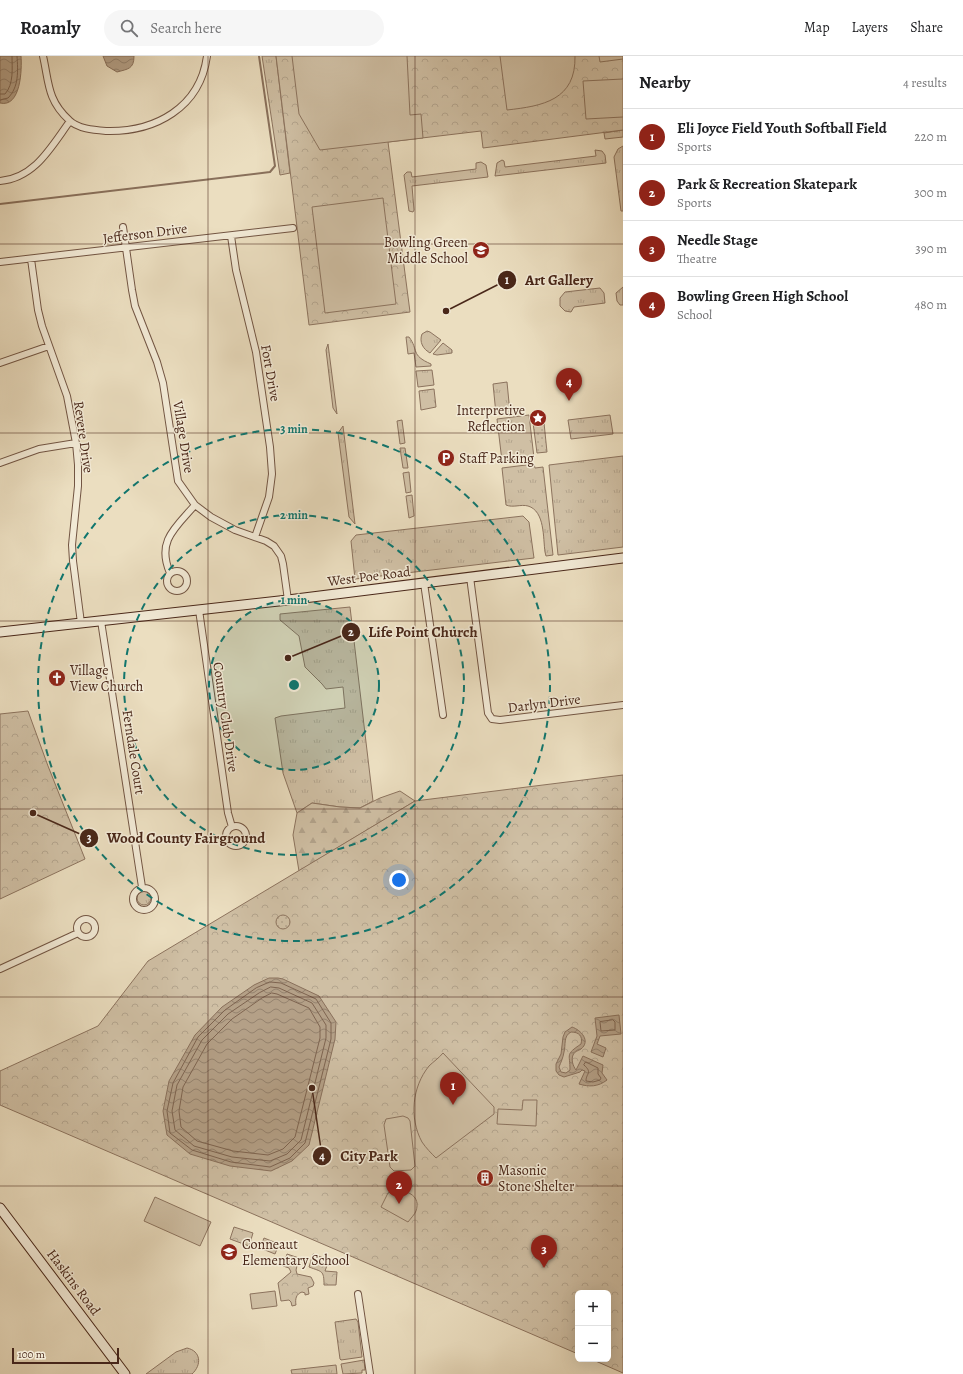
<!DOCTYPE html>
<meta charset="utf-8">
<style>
body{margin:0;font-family:Alegreya,serif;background:#f6f6f6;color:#202124}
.controls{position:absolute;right:12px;bottom:12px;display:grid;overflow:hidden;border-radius:6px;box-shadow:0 4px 16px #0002}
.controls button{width:36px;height:36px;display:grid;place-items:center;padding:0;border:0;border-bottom:1px solid #e0e0e0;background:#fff;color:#202124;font:20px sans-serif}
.scale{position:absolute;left:12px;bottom:10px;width:107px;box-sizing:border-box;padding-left:4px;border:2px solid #492719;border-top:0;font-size:11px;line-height:14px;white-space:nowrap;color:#492719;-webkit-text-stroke:3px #f2ead6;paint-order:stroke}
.you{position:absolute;left:399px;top:824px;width:14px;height:14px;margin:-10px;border:3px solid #fff;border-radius:50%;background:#1a73e8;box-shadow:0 0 0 6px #1a73e833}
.badge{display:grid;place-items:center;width:26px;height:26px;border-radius:50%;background:#8f2418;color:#fff;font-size:13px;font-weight:700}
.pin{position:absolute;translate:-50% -33px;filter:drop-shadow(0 1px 2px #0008)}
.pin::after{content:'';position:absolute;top:21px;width:14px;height:12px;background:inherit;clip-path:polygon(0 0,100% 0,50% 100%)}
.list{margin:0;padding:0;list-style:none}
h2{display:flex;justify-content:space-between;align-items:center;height:52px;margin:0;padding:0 16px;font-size:17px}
h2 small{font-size:13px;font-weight:400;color:#757577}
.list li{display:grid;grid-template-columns:26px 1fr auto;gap:12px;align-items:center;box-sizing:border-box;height:56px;padding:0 16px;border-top:1px solid #e0e0e0}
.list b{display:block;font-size:15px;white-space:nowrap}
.list p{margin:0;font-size:13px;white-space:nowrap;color:#757577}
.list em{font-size:13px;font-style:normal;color:#757577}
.icon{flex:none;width:22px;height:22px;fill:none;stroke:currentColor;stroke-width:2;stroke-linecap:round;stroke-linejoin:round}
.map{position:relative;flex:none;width:623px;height:1318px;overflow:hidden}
header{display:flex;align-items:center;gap:24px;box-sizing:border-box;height:56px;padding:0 20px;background:#fff;border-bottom:1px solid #e0e0e0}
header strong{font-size:19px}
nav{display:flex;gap:22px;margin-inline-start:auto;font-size:14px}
.search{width:280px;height:36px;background:#f6f6f6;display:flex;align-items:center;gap:10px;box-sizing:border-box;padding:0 14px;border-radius:22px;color:#757577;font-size:15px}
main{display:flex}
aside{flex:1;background:#fff}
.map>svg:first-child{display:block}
</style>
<header>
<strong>Roamly</strong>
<div class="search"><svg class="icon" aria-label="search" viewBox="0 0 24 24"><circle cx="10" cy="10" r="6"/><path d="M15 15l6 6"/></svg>Search here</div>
<nav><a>Map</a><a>Layers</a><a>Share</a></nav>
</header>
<main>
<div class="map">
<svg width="623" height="1318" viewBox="0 0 623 1318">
<defs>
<pattern id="grass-tufts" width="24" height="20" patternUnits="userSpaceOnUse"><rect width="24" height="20" fill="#cfbfa4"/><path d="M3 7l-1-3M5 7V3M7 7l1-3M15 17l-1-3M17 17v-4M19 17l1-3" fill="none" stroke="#b3a48d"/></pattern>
<pattern id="forest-firs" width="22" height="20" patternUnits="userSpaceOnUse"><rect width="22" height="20" fill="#cfbfa4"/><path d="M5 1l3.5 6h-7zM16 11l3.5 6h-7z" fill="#b3a48d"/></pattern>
<pattern id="park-crowns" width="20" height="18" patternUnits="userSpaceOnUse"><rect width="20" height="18" fill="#cfbfa4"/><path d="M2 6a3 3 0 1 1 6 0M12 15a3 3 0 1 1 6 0" fill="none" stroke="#b3a48d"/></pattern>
<pattern id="garden-dots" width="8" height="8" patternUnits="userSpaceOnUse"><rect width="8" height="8" fill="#cfbfa4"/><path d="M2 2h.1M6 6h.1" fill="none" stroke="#b3a48d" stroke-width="1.8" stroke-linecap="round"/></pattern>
<pattern id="water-waves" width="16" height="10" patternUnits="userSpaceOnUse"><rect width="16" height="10" fill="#b4a087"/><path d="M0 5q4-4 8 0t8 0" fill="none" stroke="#94826e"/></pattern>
</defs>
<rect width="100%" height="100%" fill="#ebdec0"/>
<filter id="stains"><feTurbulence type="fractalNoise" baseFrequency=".005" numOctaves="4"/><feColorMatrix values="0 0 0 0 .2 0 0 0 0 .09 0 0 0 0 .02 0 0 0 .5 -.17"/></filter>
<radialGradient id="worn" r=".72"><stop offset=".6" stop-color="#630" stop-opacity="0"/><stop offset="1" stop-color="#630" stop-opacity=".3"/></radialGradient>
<path fill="url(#grass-tufts)" stroke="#8c735e" d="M262,0H276L290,117L280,119Z
M623,74V81L605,83L604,77Z
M623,90V155H621L614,101L618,93Z
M595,94L602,95L605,99L606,107L495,120L497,107L502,104L504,105L505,111L596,100Z
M481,106L486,109L488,121L412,130L414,154L413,156L409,155L404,119L407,116H411L412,121L476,113V107Z
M623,231V249H620L617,245L616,237Z
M600,232L604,237L605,247L574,251L571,256L565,255L560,250V242L565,236Z
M427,275L430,276L441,284L430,297C423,293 419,286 422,278Z
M406,281H409C419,294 410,299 431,308V310L416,311L414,297L408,298Z
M443,287L452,294V297L437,299L433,298Z
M328,288L337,358L333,352L326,294Z
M432,314L434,329L418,331L416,315Z
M507,326L510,357L496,358L493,328Z
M434,333L436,351L421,354L419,335Z
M529,359L534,402L502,405L497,363Z
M610,359L613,378L571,383L568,364Z
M402,364L405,387L400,388L397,365Z
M343,370L355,468L349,461L338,377Z
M400,392H405L408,412H403Z
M623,400V491L558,499L549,409Z
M534,408L535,412L543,411L553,499L546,500L545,496C543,482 545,455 528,450C521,448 513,452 506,449L502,412Z
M409,416L411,436L406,437L403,417Z
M412,439L414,460L409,462L406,440Z
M523,460L529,466L534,502L355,523L351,485L356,479Z
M350,551L373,745L360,752L340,751L312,747L297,757L283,717L275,662L281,660L345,652L343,631L326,633L322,628L305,611L299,580L280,564V558Z
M137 842a7 7 0 1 1 14 0a7 7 0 1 1-14 0Z
M356,1263L358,1266L362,1301L341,1304L340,1303L335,1266Z
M187,1292C201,1295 202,1309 192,1318H146L176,1296Z
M364,1304L365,1314H362V1317L343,1318L341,1308Z
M336,1309L337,1318H292L291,1314Z"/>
<path fill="url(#forest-firs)" stroke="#8c735e" d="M400,735L415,745L299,815L293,779L297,757L312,747L340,751L360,752L380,742Z"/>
<path fill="url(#park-crowns)" stroke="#8c735e" d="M276,0H623V74L483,92L481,75L388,86L410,256L309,269Z
M28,655L48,710L85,803L0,843V658Z
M623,719V1317L591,1303H608V1237H578V1298L0,1049V1015L98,970L148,905L415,745Z
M234,1171L253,1177L249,1190L230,1183Z
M264,1182L279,1188L275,1198L260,1192Z
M287,1198L299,1202L296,1214L297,1218L311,1221L314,1227L313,1230L308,1232L309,1238L305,1239V1237L302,1236C296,1238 295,1243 296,1249L292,1250L291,1246L289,1244L281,1245L278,1227L291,1216L289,1212L283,1210Z
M313,1198L329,1204L325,1215L337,1216L336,1229H324C324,1214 322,1216 309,1211Z"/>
<path fill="url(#garden-dots)" stroke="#8c735e" d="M543,357L547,396L537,397L532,359Z
M276 866a7 7 0 1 1 14 0a7 7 0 1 1-14 0Z"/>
<path fill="#cfbfa4" stroke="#8c735e" d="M292,0H407L410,59L421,58L423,82L320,94L299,58Z
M500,0H575C576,44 543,50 507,54Z
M599,0H623V3L600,6Z
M623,23V61L586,63L583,25Z
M383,142L396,248L325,257L312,151Z
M443,997L494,1051V1058L436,1102C431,1097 426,1092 422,1086C409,1062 412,1031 429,1010C433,1006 439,1002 443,997Z
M523,1044H537L536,1070L497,1068L498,1053L522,1054Z
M403,1060L408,1062L410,1065L415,1110L411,1114L394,1115L390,1111L384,1069L386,1063Z
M397,1134C408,1135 421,1140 416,1155C415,1158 411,1162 408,1166L381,1151L388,1137Z
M155,1141L211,1166L200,1190L144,1165Z
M275,1235L277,1250L252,1253L250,1238Z"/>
<path fill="url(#water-waves)" stroke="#89705b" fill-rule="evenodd" d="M0,0H21C22,13 21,52 0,47Z
M103,0H134C134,13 128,13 117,16L107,10Z
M269,922H278L283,923L319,940L336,966L335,983L309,1089L292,1105L271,1115L230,1110L190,1098L167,1079L163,1055L169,1025L195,979L222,951L254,929Z
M619,959L621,978L600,980L597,988L606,992L603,1001L591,996L597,980L595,962Z
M572,971C581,974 591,985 581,993C578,995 575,995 573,999C571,1004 573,1010 576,1014L583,1000L603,1009L602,1017L607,1024C598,1031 589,1031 579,1028L585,1015L582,1014L580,1016L564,1021L559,1019L556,1015V1008L561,998L563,981L565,976ZM571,976C579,976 583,980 581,988C565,999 570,997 570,1014L566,1017L561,1016L559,1011C561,1006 563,1002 564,996C566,989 563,980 571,976Z"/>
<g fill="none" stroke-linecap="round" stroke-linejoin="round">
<path stroke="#7e6450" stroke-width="1" d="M0,38H5C14,28 12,12 12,0
M0,44L8,42C19,31 18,15 17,0
M270,926L281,927L316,943L331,967V983L305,1087L290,1102L270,1111L231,1106L192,1094L170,1077L167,1055L173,1027L198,981L225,954L256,932Z
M271,931L279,932L312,947L326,969V982L301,1084L287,1098L270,1105L232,1101L194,1090L175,1074L172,1055L177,1029L202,984L228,958L259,937Z
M272,937L277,938L309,952L320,971V982L295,1081L283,1093L268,1099L233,1095L197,1085L181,1071L179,1055L183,1031L207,988L232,963L262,942Z
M613,964L615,966V974L601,975L600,966Z
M586,1006L598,1012V1018L601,1022L600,1024L593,1026L586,1025C586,1017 593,1017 584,1009Z"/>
<path stroke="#89705b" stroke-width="2" d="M0,148L270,116L275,110L259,0"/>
<g stroke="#725543" stroke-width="8">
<path id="street" d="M43,0C49,26 47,44 69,64C78,73 94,74 107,75C155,76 200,52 207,0
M0,125C35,122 51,91 70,65
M123,171L132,234L135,250L157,306L163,327L178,425L195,449L211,461L235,474L266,485L274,490L281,500L283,508L288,544
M231,180L236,214L256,296L270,391L272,418L269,441L255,481
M31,203L38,254L42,270L67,340L76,387L78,409V430L72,489L73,505L81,567
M0,206L293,172
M0,307L49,290
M0,407L39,393L76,387
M167 525a10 10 0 1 1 20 0a10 10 0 1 1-20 0Z
M170,517C156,485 176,471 195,449
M470,521L488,657L492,663L500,664L623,649
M424,527L443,659
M199,554L228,757L232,771
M101,565L142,831
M226 780a10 10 0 1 1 20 0a10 10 0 1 1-20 0Z
M133 843a11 11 0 1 1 22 0a11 11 0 1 1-22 0Z
M77 872a9 9 0 1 1 18 0a9 9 0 1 1-18 0Z
M0,913L78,877
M358,1238L370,1318"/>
</g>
<g stroke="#492719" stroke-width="11">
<path id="secondary" d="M0,576L288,544L623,502
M0,1152L125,1318"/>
</g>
<use href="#street" stroke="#f2ead6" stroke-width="6"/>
<use href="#secondary" stroke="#f2ead6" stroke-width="9"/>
</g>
<path fill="none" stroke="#492719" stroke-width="1" stroke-opacity="0.55" d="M208,0V1318M415,0V1318M0,188H623M0,377H623M0,565H623M0,753H623M0,941H623M0,1130H623"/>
<circle cx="294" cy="629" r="85" fill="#0f766e" fill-opacity=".12"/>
<g fill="none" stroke="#0f766e" stroke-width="2" stroke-dasharray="7 5">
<circle cx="294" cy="629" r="85"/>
<circle cx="294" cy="629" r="170"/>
<circle cx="294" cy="629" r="256"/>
</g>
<defs>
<g id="school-disc" transform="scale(0.9)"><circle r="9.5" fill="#8f2418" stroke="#f2ead6"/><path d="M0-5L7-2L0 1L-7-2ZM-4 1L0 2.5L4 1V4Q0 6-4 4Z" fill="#fff"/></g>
<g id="sight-disc" transform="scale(0.9)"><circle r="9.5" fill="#8f2418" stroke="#f2ead6"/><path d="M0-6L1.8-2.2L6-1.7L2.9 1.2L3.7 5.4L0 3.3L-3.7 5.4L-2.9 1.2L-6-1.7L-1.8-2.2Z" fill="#fff"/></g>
<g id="parking-disc" transform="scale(0.9)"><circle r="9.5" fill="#8f2418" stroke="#f2ead6"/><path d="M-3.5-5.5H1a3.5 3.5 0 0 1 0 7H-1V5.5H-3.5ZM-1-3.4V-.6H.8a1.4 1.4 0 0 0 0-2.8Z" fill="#fff"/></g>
<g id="church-disc" transform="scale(0.9)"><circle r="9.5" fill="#8f2418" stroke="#f2ead6"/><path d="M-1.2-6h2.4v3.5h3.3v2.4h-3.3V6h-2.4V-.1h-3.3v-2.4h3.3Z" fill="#fff"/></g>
<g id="building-disc" transform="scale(0.9)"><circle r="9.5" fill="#8f2418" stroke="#f2ead6"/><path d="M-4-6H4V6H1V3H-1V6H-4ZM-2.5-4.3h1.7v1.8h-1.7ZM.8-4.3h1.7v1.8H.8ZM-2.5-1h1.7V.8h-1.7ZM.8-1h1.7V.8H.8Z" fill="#fff"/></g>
</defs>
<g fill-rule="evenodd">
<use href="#school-disc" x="481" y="194"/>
<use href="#sight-disc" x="538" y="362"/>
<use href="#parking-disc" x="446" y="402"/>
<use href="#church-disc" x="57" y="622"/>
<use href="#building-disc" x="485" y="1122"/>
<use href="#school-disc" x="229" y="1196"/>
</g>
<g text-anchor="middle" stroke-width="3" stroke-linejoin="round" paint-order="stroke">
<g font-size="14" fill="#492719" stroke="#f2ead6">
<text transform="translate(145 177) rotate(-7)" y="5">Jefferson Drive</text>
<text transform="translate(271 317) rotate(80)" y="5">Fort Drive</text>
<text transform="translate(84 381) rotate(82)" y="5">Revere Drive</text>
<text transform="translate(184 381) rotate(81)" y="5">Village Drive</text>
<text transform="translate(369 520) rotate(-7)" y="5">West Poe Road</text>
<text transform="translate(544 647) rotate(-7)" y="5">Darlyn Drive</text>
<text transform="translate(226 661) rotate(82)" y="5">Country Club Drive</text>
<text transform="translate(134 696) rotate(81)" y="5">Ferndale Court</text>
<text transform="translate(74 1226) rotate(53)" y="5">Haskins Road</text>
</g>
<g font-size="14" fill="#492719" stroke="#f2ead6" text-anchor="start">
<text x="468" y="191" text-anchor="end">Bowling Green<tspan x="468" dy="16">Middle School</tspan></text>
<text x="525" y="359" text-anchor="end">Interpretive<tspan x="525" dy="16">Reflection</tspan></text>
<text x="459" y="407">Staff Parking</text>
<text x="70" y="619">Village<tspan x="70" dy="16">View Church</tspan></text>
<text x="498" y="1119">Masonic<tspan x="498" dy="16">Stone Shelter</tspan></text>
<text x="242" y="1193">Conneaut<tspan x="242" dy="16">Elementary School</tspan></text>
</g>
</g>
<circle cx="294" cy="629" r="6" fill="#0f766e" stroke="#f2ead6" stroke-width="2"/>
<g font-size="12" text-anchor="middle" font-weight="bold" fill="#0f766e" stroke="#f2ead6" stroke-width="3" stroke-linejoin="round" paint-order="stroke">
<text x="294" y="377">3 min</text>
<text x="294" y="463">2 min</text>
<text x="294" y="548">1 min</text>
</g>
<path fill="none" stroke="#492719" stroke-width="1.5" d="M446 255L507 224M288 602L351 576M33 757L89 782M312 1032L322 1100"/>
<g fill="#492719" stroke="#f2ead6" stroke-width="1.5">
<circle cx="446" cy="255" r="4"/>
<circle cx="288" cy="602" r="4"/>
<circle cx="33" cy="757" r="4"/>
<circle cx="312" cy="1032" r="4"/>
<circle cx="507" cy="224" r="10"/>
<circle cx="351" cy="576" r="10"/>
<circle cx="89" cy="782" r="10"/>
<circle cx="322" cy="1100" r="10"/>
</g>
<g font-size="12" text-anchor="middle" font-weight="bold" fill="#fff">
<text x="507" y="228">1</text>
<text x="351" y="580">2</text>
<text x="89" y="786">3</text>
<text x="322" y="1104">4</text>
</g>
<g font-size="15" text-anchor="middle" font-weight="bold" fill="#492719" stroke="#f2ead6" stroke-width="3" stroke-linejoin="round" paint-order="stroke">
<text x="559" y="229">Art Gallery</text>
<text x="423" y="581">Life Point Church</text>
<text x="186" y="787">Wood County Fairground</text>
<text x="369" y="1105">City Park</text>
</g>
<rect width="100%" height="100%" filter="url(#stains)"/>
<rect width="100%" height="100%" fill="url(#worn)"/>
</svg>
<div class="controls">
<button>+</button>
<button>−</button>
</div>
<div class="scale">100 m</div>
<div class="you"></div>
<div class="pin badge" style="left:453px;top:1049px">1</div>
<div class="pin badge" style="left:399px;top:1148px">2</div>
<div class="pin badge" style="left:544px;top:1212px">3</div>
<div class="pin badge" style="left:569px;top:345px">4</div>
</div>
<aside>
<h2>Nearby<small>4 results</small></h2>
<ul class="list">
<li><span class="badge">1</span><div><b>Eli Joyce Field Youth Softball Field</b><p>Sports</p></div><em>220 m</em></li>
<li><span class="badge">2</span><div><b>Park &amp; Recreation Skatepark</b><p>Sports</p></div><em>300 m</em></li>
<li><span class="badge">3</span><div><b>Needle Stage</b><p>Theatre</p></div><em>390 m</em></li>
<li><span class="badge">4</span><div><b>Bowling Green High School</b><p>School</p></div><em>480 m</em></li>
</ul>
</aside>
</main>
